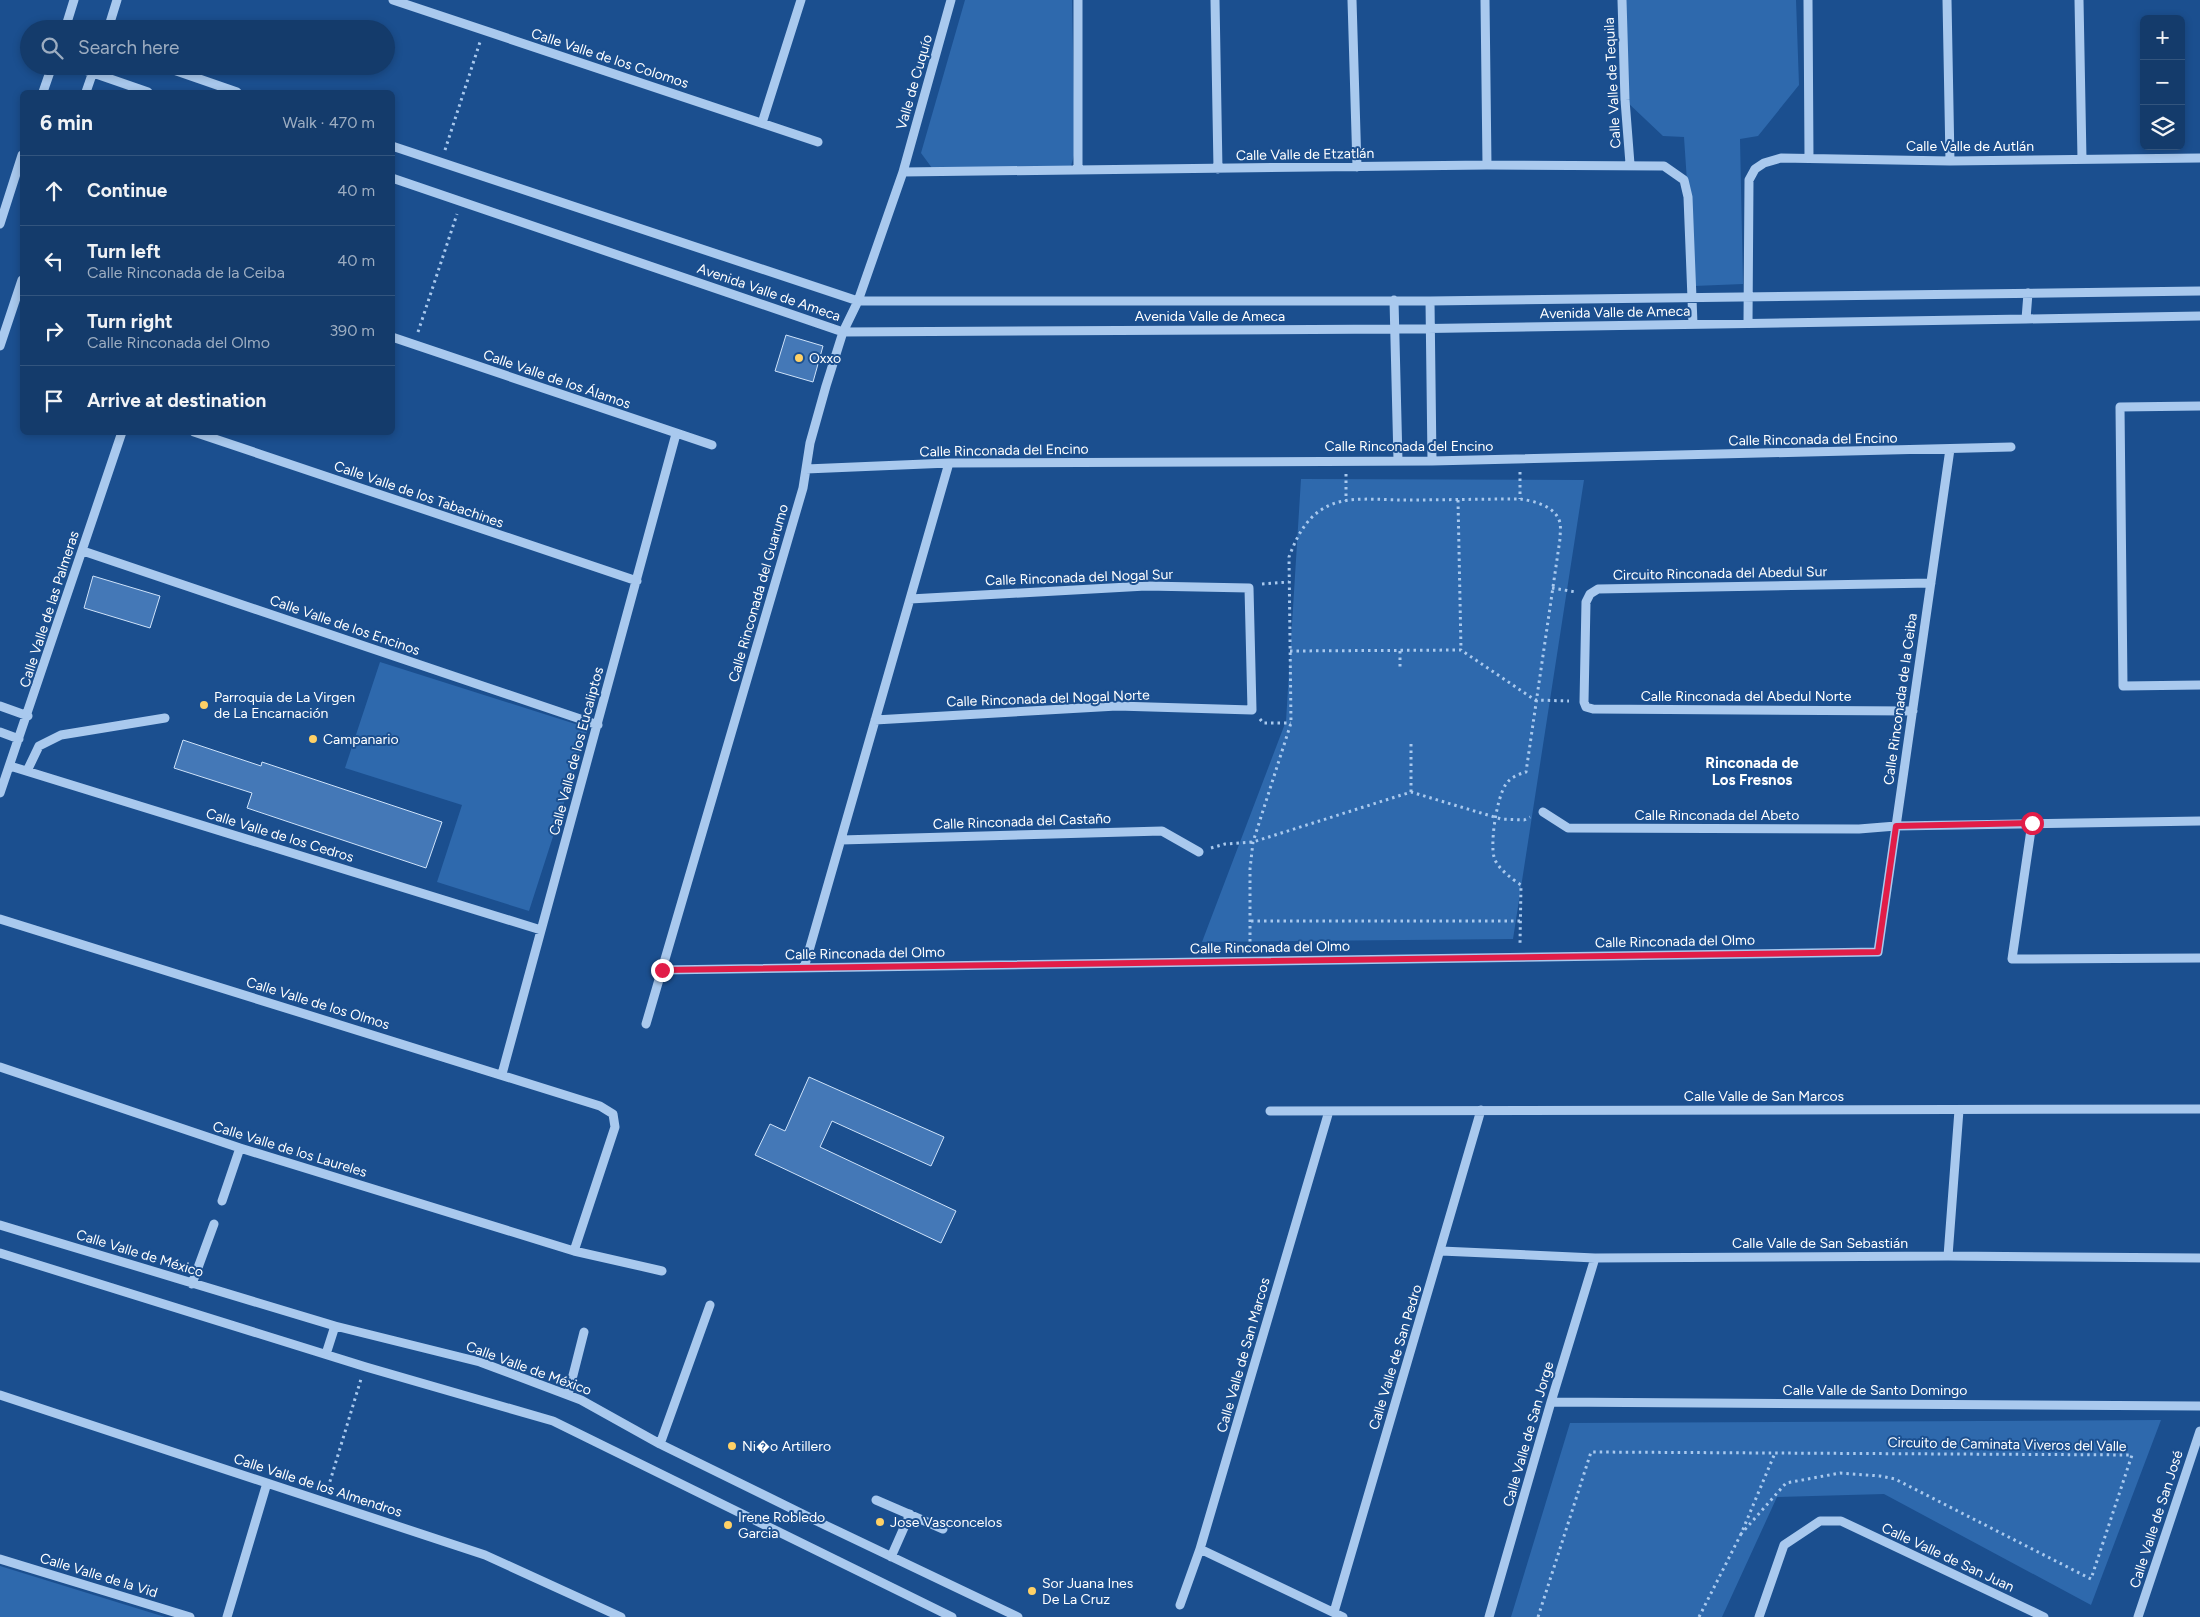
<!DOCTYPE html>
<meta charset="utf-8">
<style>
body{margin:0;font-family:Figtree,sans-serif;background:#1d4271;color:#f1f3f6}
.controls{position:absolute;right:15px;top:15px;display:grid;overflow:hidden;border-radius:8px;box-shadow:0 2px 8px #0003}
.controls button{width:45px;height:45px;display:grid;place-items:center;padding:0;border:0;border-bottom:1px solid #33557e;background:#143b6b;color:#f1f3f6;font:25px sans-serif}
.stop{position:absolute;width:15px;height:15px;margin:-11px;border:4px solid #e11d48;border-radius:50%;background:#fff}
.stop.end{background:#e11d48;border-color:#fff;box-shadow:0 1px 5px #0008}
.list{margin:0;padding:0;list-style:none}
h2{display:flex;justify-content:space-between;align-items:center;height:65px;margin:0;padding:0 20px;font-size:21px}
h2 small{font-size:16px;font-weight:400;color:#9dadc1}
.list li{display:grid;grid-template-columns:32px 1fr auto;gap:15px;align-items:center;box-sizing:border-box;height:70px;padding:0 20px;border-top:1px solid #33557e}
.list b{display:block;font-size:19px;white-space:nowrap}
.list p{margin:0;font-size:16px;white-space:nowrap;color:#9dadc1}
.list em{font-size:16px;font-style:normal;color:#9dadc1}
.icon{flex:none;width:28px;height:28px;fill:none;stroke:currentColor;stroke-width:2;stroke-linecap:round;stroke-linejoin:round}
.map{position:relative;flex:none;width:2200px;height:1617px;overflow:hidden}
.search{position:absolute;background:#143b6b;box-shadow:0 2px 8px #0003;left:20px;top:20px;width:375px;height:55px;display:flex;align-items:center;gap:12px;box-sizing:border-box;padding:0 18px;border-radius:28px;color:#9dadc1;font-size:19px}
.panel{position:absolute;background:#143b6b;box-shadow:0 2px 8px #0003;left:20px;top:90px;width:375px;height:345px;border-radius:8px}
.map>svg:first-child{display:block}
</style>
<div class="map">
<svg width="2200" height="1617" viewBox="0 0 2200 1617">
<rect width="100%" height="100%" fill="#1b4f8f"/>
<path fill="#2e69ad" d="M965,0H1072L1075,152L1071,166L932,168L921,153Z
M1626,0H1796L1799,85L1758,136L1740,139L1743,284L1694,286L1684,137L1663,136L1626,101Z
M1301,479L1584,480L1513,939L1202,942L1286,721Z
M380,662L588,728L529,911L437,882L462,805L345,768Z
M2161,1420L2091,1605L1884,1494L1777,1497L1722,1617H1511L1570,1423Z
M0,1566L165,1617H0Z"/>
<path fill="#4478b7" stroke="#cfe3fa" d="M786,335L823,346L813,382L775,371Z
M93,576L160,596L150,628L84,608Z
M183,740L261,766L262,762L442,822L426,868L247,808L252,793L174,768Z
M809,1077L944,1137L931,1166L832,1121L820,1147L956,1211L941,1243L755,1155L770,1124L785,1131Z"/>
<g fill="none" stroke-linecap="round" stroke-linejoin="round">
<path stroke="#a9c9ee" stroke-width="3" stroke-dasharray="2.5 4" stroke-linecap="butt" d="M445,150L480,42
M418,332L457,214
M1520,472V499
M1346,474V501
M1458,500L1461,650
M1262,584L1289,582
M1552,588L1576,592
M1290,651L1461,650L1535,700L1569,701
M1400,651V668
M1260,719L1263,723H1291
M1411,792V743
M1211,848L1225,844L1253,842L1411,792L1501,819L1524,820L1530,817
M1251,921H1521
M1250,948V869L1253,842L1291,723L1289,557C1297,536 1307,515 1330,505C1351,496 1379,500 1402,500C1441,500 1481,499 1520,499C1534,501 1556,506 1560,523C1561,528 1560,534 1560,539L1526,772C1519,774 1511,777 1506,784C1497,797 1490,841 1494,857C1497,868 1512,879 1521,885L1520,944
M328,1488L361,1379
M1538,1617L1591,1452L2132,1455L2091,1579L1895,1479L1880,1476L1840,1473L1786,1483L1741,1534
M1699,1617L1741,1534L1775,1453"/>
<path stroke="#a9c9ee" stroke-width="9" d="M393,0L818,142
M1078,0V170
M1215,0L1218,169
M1352,0L1357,167
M1485,0L1487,165
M1622,0L1625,100L1630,164
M1808,0L1809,157
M1947,0L1950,161
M2079,0L2082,159
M65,29L74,0
M108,29L117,0
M73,66L148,92
M162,66L237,92
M43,92L52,66
M86,92L95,66
M762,123L801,0
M392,146L858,301H1430L2200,291
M903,172L1487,165L1664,166L1684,180L1688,197L1693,324
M392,178L843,332L1396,329L2026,319L2028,293
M0,224L22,155
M1394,300L1398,461
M1430,301L1432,461
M2026,319L2200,316
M1748,323L1749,180L1755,169L1764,163L1781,158L1950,161L2200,158
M392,337L712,445
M0,346L22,280
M2200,406L2120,407L2123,686L2200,685
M194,432L637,581
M806,469L949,463L1432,461L2011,447
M83,551L598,725
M0,706L28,716
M1913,711L1593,709L1586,707L1584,702L1586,602L1590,594L1598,589L1931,583
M875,720L1117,706L1252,710L1249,588L1146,586L910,599
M0,732L19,739
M10,766L541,930
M27,771L39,746L61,735L165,718
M0,793L122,432
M1543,812L1568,828L1859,829L1896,826L2200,821
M2032,823L2012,959L2200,958
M841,840L1162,831L1199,852
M0,919L600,1106L613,1114L615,1127L574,1251
M804,968L949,463
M662,970L1878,952L1950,449
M646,1024L803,488L810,443L826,386L843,332L858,301L903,172L951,0
M0,1067L240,1148L574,1251L662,1271
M502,1074L676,434
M1270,1111L2200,1109
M222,1201L240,1148
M0,1225L335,1326L480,1362L581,1400L660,1444L827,1526L1018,1617
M1441,1251L1595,1258L1948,1256L2200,1258
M0,1253L366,1367L553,1421L952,1617
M1948,1256L1959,1110
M192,1284L214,1224
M326,1354L335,1326
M0,1395L485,1555L621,1617
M568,1395L584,1332
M1551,1402L2200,1406
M660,1444L710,1305
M876,1500L943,1529
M1200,1549L1343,1617
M891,1557L910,1514
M0,1559L190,1617
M1180,1605L1200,1549L1329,1111
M1334,1612L1481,1110
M227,1617L267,1483
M1489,1617L1551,1402L1595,1258
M1759,1617L1784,1545L1820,1521H1841L2044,1617
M2138,1617L2200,1431"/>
</g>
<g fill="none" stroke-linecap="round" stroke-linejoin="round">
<path stroke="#e11d48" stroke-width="6" d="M662,970L1878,952L1896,826L2032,823"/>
</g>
<g fill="#ffd166" stroke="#1b4f8f" stroke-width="2">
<circle cx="799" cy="358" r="5"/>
<circle cx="204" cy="705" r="5"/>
<circle cx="313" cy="739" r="5"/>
<circle cx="732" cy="1446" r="5"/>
<circle cx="880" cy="1522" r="5"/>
<circle cx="728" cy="1525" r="5"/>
<circle cx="1032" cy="1591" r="5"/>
</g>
<g text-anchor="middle" stroke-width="4" stroke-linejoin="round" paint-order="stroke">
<g font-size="14" fill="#fff" stroke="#1b4f8f">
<text transform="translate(610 58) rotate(18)" y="5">Calle Valle de los Colomos</text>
<text transform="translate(914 82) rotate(-74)" y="5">Valle de Cuquío</text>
<text transform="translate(1612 83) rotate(-93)" y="5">Calle Valle de Tequila</text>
<text x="1970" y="151">Calle Valle de Autlán</text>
<text transform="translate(1305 154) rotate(-1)" y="5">Calle Valle de Etzatlán</text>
<text transform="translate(769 292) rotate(19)" y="5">Avenida Valle de Ameca</text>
<text transform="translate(1615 312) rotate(-1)" y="5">Avenida Valle de Ameca</text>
<text x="1210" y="321">Avenida Valle de Ameca</text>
<text transform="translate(557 379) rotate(19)" y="5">Calle Valle de los Álamos</text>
<text transform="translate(1813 439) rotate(-1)" y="5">Calle Rinconada del Encino</text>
<text x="1409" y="451">Calle Rinconada del Encino</text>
<text transform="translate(1004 450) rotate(-1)" y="5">Calle Rinconada del Encino</text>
<text transform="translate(419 494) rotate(19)" y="5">Calle Valle de los Tabachines</text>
<text transform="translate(1720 573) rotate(-1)" y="5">Circuito Rinconada del Abedul Sur</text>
<text transform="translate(1079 577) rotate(-2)" y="5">Calle Rinconada del Nogal Sur</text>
<text transform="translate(758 593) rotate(-74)" y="5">Calle Rinconada del Guarumo</text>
<text transform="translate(49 609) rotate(-72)" y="5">Calle Valle de las Palmeras</text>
<text transform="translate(345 625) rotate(19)" y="5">Calle Valle de los Encinos</text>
<text x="1746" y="701">Calle Rinconada del Abedul Norte</text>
<text transform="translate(1048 698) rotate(-2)" y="5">Calle Rinconada del Nogal Norte</text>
<text transform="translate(1900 699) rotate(-82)" y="5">Calle Rinconada de la Ceiba</text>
<text transform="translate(576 751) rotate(-75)" y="5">Calle Valle de los Eucaliptos</text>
<text x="1717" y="820">Calle Rinconada del Abeto</text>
<text transform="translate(1022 821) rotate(-2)" y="5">Calle Rinconada del Castaño</text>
<text transform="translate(280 835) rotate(17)" y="5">Calle Valle de los Cedros</text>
<text transform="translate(1675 941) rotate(-1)" y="5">Calle Rinconada del Olmo</text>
<text transform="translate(1270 947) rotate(-1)" y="5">Calle Rinconada del Olmo</text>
<text transform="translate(865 953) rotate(-1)" y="5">Calle Rinconada del Olmo</text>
<text transform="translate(318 1003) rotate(17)" y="5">Calle Valle de los Olmos</text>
<text x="1764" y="1101">Calle Valle de San Marcos</text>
<text transform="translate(290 1149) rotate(17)" y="5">Calle Valle de los Laureles</text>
<text x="1820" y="1248">Calle Valle de San Sebastián</text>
<text transform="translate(140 1253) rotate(17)" y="5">Calle Valle de México</text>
<text transform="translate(1243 1355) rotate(-74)" y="5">Calle Valle de San Marcos</text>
<text transform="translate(1395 1357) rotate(-73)" y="5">Calle Valle de San Pedro</text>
<text transform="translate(529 1368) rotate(20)" y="5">Calle Valle de México</text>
<text x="1875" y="1395">Calle Valle de Santo Domingo</text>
<text transform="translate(1528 1434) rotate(-74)" y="5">Calle Valle de San Jorge</text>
<text transform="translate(2007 1444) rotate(1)" y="5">Circuito de Caminata Viveros del Valle</text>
<text transform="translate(318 1485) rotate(18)" y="5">Calle Valle de los Almendros</text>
<text transform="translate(2156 1519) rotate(-72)" y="5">Calle Valle de San José</text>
<text transform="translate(1948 1557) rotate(25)" y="5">Calle Valle de San Juan</text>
<text transform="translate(99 1575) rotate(17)" y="5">Calle Valle de la Vid</text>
</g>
<g font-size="14" fill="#fff" stroke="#1b4f8f" text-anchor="start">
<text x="809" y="363">Oxxo</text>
<text x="214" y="702">Parroquia de La Virgen<tspan x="214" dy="16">de La Encarnación</tspan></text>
<text x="323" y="744">Campanario</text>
<text x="742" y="1451">Ni�o Artillero</text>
<text x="738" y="1522">Irene Robledo<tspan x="738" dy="16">Garcia</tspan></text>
<text x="890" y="1527">Jose Vasconcelos</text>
<text x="1042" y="1588">Sor Juana Ines<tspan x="1042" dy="16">De La Cruz</tspan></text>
</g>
<g font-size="15" font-weight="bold" fill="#fff" stroke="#1b4f8f">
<text x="1752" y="768">Rinconada de<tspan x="1752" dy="17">Los Fresnos</tspan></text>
</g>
</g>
</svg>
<div class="controls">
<button>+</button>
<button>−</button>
<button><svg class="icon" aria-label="layers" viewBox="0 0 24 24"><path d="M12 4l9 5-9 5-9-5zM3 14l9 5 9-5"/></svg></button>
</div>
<div class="stop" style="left:2032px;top:823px"></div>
<div class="stop end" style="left:662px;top:970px"></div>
<div class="search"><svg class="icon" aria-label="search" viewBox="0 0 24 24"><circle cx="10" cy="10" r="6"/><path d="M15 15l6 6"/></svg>Search here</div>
<section class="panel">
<h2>6 min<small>Walk · 470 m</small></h2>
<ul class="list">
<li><svg class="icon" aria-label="ahead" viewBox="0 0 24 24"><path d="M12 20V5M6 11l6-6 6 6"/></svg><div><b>Continue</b></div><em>40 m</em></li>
<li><svg class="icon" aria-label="left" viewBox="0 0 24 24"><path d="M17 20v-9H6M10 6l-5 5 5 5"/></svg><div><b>Turn left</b><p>Calle Rinconada de la Ceiba</p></div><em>40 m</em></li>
<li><svg class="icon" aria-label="right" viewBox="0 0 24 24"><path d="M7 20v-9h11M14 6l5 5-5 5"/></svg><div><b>Turn right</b><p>Calle Rinconada del Olmo</p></div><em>390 m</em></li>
<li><svg class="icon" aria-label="arrive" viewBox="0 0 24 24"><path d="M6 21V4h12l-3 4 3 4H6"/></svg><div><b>Arrive at destination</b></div></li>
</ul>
</section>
</div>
